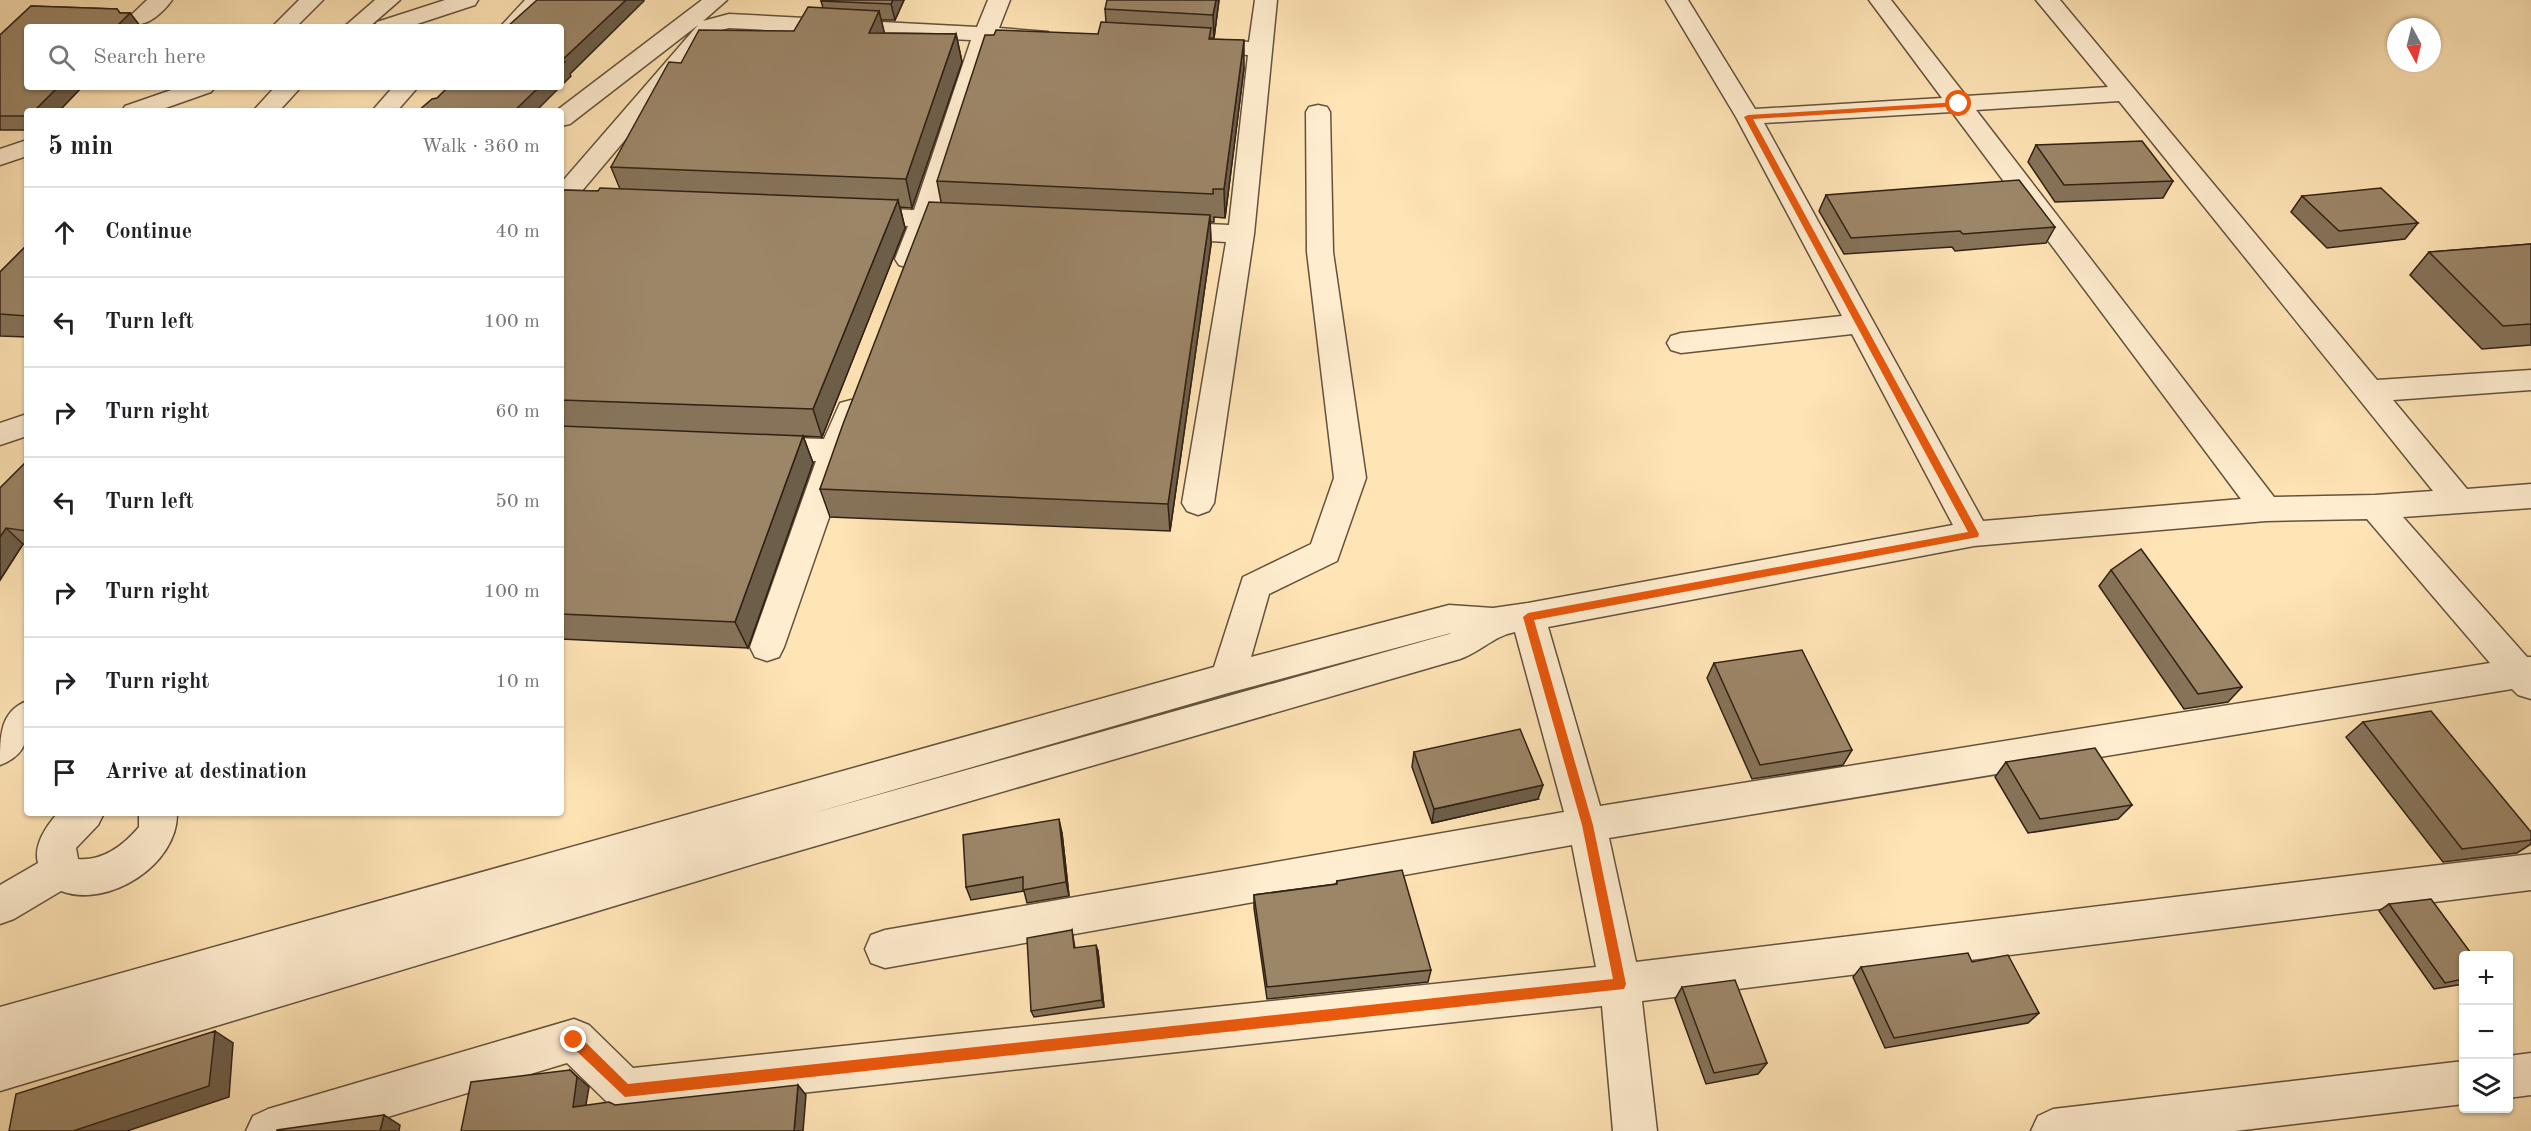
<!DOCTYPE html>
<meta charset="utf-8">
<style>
body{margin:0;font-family:"Old Standard TT",serif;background:#f6f6f6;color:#202124}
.controls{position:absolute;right:18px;bottom:18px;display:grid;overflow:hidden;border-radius:6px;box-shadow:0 2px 4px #0004}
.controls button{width:54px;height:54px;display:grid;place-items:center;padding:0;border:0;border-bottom:2px solid #e0e0e0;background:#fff;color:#202124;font:30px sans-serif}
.compass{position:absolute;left:2387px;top:18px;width:54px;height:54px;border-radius:50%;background:#fff;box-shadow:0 2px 4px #0004;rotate:173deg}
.stop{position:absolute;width:18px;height:18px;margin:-14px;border:4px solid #ea580c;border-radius:50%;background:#fff}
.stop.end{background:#ea580c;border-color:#fff;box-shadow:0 2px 6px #0008}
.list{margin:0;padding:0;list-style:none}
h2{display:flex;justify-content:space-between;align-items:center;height:78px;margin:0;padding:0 24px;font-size:26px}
h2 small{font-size:20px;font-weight:400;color:#757577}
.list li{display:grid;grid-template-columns:39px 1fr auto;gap:18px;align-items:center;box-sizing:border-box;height:90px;padding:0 24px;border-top:2px solid #e0e0e0}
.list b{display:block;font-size:22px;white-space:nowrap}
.list em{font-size:20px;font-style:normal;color:#757577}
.icon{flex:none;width:33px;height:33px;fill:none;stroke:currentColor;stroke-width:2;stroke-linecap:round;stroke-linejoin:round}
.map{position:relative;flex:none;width:2531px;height:1131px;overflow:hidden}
.search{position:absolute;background:#fff;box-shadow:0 2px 4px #0004;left:24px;top:24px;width:540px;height:66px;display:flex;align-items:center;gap:15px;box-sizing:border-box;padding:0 21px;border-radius:6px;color:#757577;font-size:22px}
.panel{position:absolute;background:#fff;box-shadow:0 2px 4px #0004;left:24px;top:108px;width:540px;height:708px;border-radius:6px}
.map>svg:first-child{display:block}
</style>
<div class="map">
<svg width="2531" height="1131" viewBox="0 0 2531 1131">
<rect width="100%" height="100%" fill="#ffe4b5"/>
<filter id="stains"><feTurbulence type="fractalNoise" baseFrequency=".00333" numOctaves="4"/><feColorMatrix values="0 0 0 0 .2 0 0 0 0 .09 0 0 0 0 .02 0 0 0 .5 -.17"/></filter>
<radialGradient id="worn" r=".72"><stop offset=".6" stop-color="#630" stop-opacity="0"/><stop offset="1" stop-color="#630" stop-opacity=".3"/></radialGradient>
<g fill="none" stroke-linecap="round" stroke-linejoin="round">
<g stroke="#64523d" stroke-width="3">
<path id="minor" d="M147,0H172C163,13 146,28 130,24L127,19Z
M299,0H323L296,27H272Z
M375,0H400L369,27H344Z
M445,0H478L475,5L408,27H374L377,22Z
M525,0H548L524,27H500Z
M702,0H727L703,21L729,14L977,27L988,0H1010L999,28L1048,32L1051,37L1048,42L1040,44L994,41L940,212L954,214L958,220L954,226L934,228L919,265L909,268L899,265L895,259L908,226L848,222L844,216L848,210L857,208L914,210L971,40L729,28L717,31L570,205L561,207V183L698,25L570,124L561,126V111H556Z
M1255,0H1277L1254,234L1214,503L1209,511L1198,515L1187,511L1182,503L1226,242L1165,238L1156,236L1152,230L1156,224L1165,222L1229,225L1248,55L1191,51L1187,46L1191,41L1199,39L1249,42Z
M1666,0H1688L1755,109L1942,98L1869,0H1891L1966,96L2108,87L2036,0H2060L2377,380L2531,370V390L2393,400L2467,489L2531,484V508L2403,517L2527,657H2531V699L2518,695L2512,689L1609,838L1636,962L2531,854V890L1642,1001L1657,1131H1613L1602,1006L625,1112L610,1105L567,1063L341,1131H246L253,1116L268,1109L574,1019L589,1025L633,1068L1596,967L1572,845L885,968L871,963L865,949L871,935L885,930L1564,812L1515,632C1494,636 1480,652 1460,659L764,861L0,1091V1049L60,1031L0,1049V1007L1214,667L1243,577L1311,544L1334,478L1307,252L1306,112L1309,107L1318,105L1327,107L1330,112L1333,252L1366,478L1337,561L1269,594L1251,657L1449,605L1493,608L1528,603L1953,525L1852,334L1681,353L1671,350L1667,343L1671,336L1681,333L1842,316L1736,117ZM2119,101L2433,491L2375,495L2274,497L1976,110ZM1952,112L2241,499L1983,521L1764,123ZM2367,519L2490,663L1600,806L1548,627L1974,546L2266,521ZM1451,633L1449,634L810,814L1228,693Z
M180,87H215L211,92L157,111H122L125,106Z
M275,87H301L279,111H253Z
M393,87H418L397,111H372Z
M27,140V156L0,165V149Z
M851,400L862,403L866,411L784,647L779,657L767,661L755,657L750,647L816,461L762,459L751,456L747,448L751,440L762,437L824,439L840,403Z
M27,414V436L0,445V423Z
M27,701C27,730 33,753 0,765C0,735 0,712 27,701Z
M58,813H104L98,825L76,848L78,859C103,861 123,846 139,827V813H177C178,865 108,909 61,891L14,919L0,924V885L38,863C33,845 47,825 58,813Z
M2531,1053V1095L2508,1098V1056Z
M2464,1061V1104L2235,1131H2031L2038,1116L2053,1109Z"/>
</g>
<use href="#minor" fill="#ffedcf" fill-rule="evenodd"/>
</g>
<path fill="#867359" stroke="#312115" stroke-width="1.5" d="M904,0L895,20H881L884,33L956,34L962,62L912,208L900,207L905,228L822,437L803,436L813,463L748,648L561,639V190L598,191L620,189L611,167L681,63L794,31L823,8L821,1Z
M1219,0L1214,38H1211V39L1244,68L1225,218L1214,217V222H1210L1211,244L1170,531L830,517L820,489L941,202L937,181L1098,34L1106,22L1105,9Z
M31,6L117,9L120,13H130L140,26L27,27V87H82L59,111H27V130H0V35Z
M2036,145L2173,181L2163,198L2055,202L2028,162Z
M1826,195L2055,227L2046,243L1955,251L1952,247L1844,254L1819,211Z
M2302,196L2418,223L2405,239L2327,248L2291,212Z
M2531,244V345L2482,349L2410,275L2429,252Z
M27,245V337L0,336V272Z
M27,461V544H23L0,580V488Z
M2111,570L2242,687L2228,702L2184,709L2099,586Z
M1714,663L1852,750L1843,765L1752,779L1707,678Z
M2363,722L2531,832V844L2517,853L2443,862L2346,737Z
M1414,752L1538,799L1432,823L1412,767Z
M2006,762L2132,805L2118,819L2028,833L1995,777Z
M1062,833L1069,896L1027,903L1024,891L971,900L966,887Z
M1337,881L1431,970L1428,982L1267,999L1254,908V895L1336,884Z
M2389,904L2463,956V984L2434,989L2379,911Z
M1072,930L1075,948L1098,951L1104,1007L1034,1017L1031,1011Z
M1972,962L2039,1013L2028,1023L1885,1048L1853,977L1861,967Z
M1682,987L1767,1063L1758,1074L1706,1084L1675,999Z"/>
<path fill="#6d5e49" stroke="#312115" stroke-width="1.5" d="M626,0H644V1L570,74L571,76L561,86V61Z
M893,0H904L895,20L891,4Z
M1216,0H1219L1214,38L1213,15Z
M879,11L886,39L869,33Z
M130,13L140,26L139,27H116Z
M956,34L962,62L912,208L906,179Z
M1244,40V68L1225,218L1224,189Z
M58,87H82L59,111H34Z
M539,87H560L536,111H514Z
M898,200L905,228L822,437L813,409Z
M1210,215L1211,244L1170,531L1168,504Z
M803,436L813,463L748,648L735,622Z
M6,528L23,544L0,580V537Z
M1543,785L1538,799L1432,823L1434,809Z
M1059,819L1062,833L1069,896L1066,882Z
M1096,945L1098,951L1104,1007L1102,1000Z
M215,1031L233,1043L229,1097L127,1131H73Z
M570,1070L589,1087L584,1116L573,1107Z
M798,1085L806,1095L803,1131H794Z
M384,1115L400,1125L399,1131H380Z"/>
<path fill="#9c8668" stroke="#312115" stroke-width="1.5" d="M537,0H626L561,61L565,62L561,66V27H507Z
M821,0H893L891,4L821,1Z
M1107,0H1216L1213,15L1105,9Z
M31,6L117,9L120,13H130L116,27H27V87H58L34,111H27V116H0V35Z
M808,7L879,11L869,33L956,34L906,179L611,167L669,62L681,63L699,30L794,31Z
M1101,22L1211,28L1209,39L1244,40L1224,189H1213V194L937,181L985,35H994L996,30L1098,34Z
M448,87H539L514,111H418L432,99L437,98Z
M2142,141L2173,181L2064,185L2036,145Z
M2019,180L2055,227L1963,234L1960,231L1851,238L1826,195Z
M600,188L898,200L813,409L561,400V190L598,191Z
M2381,188L2418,223L2339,231L2302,196Z
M929,202L1210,215L1168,504L820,489L843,424Z
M2531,244V324L2503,326L2429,252Z
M27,245V316L0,314V272Z
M561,426L803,436L735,622L561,614Z
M27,461V531L6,528L0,537V488Z
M2141,549L2242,687L2198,694L2111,570Z
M1802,650L1852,750L1760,765L1714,663Z
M2431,711L2531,832V840L2462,849L2363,722Z
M1520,729L1543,785L1434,809L1414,752Z
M2095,748L2132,805L2040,819L2006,762Z
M1059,819L1066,882L1023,890V877L966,887L963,835Z
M1402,870L1431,970L1267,987L1254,895L1337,884V881Z
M2431,899L2473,956H2463V979L2445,983L2389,904Z
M1072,930L1074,948L1096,945L1102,1000L1031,1011L1027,938Z
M1968,953L1972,962L2008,955L2039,1013L1894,1038L1861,967Z
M1735,980L1767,1063L1714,1073L1682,987Z
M215,1031L209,1086L73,1131H9L16,1094Z
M570,1070L577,1077L573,1107L609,1102L615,1105L798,1085L794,1131H461L471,1082Z
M384,1115L380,1131H277V1130Z"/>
<path fill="#ea580c" d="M1959,102L1961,106L1753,119L1979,534L1978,537L1534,620L1593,825L1626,984L1624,989L625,1097L569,1044L568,1040L569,1035L574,1034L578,1035L628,1084L1613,979L1582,825L1523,617L1528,613L1968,532L1744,117L1748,115Z"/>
<rect width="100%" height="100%" filter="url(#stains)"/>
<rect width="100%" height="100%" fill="url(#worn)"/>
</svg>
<div class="controls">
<button>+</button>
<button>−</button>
<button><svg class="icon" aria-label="layers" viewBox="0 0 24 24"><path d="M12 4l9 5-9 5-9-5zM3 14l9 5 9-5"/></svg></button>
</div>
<svg class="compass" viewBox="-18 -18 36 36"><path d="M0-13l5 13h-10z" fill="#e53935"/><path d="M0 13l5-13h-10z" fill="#757577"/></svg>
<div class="stop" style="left:1959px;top:104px"></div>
<div class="stop end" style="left:574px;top:1040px"></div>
<div class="search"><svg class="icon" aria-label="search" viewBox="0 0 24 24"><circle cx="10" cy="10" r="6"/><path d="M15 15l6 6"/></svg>Search here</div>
<section class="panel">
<h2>5 min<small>Walk · 360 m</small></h2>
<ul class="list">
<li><svg class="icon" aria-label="ahead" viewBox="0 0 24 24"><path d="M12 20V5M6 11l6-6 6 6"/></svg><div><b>Continue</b></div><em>40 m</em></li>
<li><svg class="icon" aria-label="left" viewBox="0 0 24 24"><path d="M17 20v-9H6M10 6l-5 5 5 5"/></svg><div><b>Turn left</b></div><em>100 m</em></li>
<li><svg class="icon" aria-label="right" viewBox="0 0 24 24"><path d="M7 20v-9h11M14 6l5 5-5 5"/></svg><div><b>Turn right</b></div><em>60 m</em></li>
<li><svg class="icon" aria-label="left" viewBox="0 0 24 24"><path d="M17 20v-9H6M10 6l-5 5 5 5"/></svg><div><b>Turn left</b></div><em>50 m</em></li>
<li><svg class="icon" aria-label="right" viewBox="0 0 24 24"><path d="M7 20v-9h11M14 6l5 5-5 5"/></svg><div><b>Turn right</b></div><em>100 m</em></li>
<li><svg class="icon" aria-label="right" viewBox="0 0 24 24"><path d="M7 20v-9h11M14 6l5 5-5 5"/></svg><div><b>Turn right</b></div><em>10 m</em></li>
<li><svg class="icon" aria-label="arrive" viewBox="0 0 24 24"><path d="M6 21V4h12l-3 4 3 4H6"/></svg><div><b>Arrive at destination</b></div></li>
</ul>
</section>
</div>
